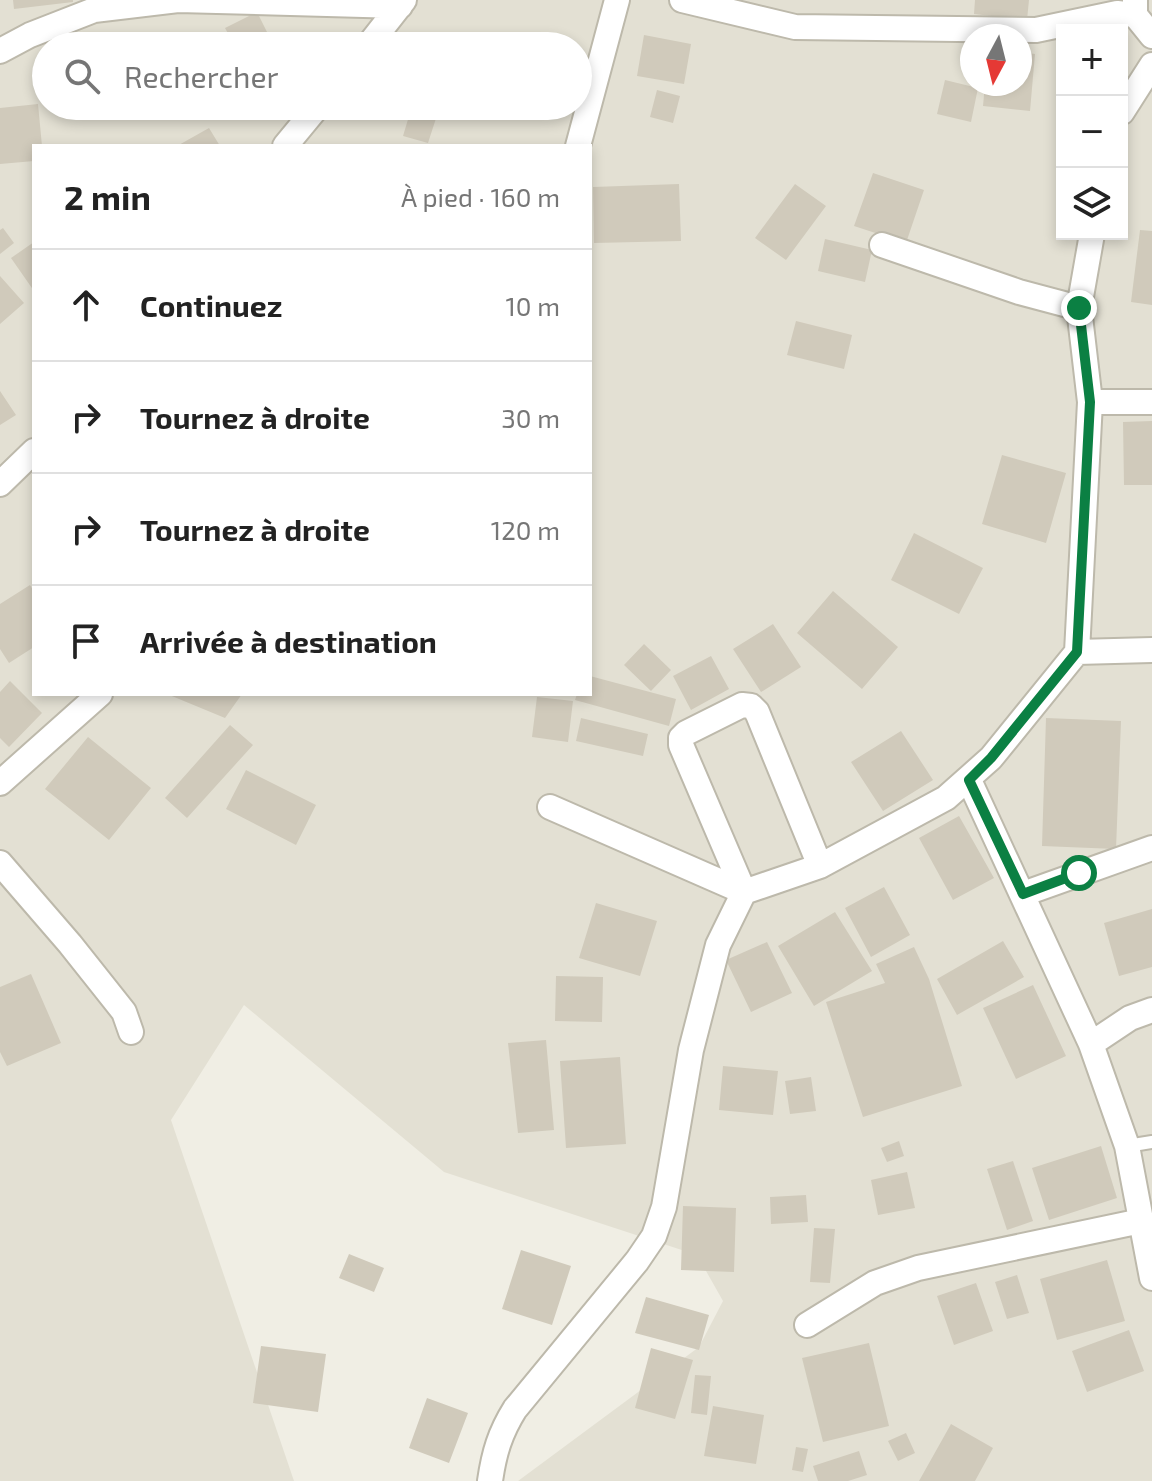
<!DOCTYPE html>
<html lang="fr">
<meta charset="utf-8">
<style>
body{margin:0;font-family:"Exo 2",sans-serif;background:#f6f6f6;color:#222}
.controls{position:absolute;right:24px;top:24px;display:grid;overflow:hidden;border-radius:0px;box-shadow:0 4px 12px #0003}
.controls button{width:72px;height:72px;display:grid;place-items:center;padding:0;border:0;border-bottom:2px solid #e0e0e0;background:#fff;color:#222;font:40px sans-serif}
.compass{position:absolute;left:960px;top:24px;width:72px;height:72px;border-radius:50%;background:#fff;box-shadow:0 4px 12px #0003;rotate:187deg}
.stop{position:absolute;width:24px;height:24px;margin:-18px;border:6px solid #0b8043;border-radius:50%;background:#fff}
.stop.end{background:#0b8043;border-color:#fff;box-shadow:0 2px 8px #0008}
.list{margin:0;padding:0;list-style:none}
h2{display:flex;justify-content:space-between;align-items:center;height:104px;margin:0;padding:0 32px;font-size:34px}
h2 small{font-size:26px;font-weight:400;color:#767676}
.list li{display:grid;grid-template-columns:52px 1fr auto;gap:24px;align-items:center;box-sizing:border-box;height:112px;padding:0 32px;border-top:2px solid #e0e0e0}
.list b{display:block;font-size:30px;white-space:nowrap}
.list em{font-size:26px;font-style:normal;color:#767676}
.icon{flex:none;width:44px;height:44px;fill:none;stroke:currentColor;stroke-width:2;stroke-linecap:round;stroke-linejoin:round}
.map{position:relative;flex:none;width:1152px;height:1481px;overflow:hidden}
.search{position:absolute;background:#fff;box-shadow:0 4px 12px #0003;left:32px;top:32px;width:560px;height:88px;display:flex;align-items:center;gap:20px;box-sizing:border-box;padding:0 28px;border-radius:44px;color:#767676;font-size:30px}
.panel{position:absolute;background:#fff;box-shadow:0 4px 12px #0003;left:32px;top:144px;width:560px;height:552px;border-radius:0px}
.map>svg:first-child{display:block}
</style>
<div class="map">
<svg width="1152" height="1481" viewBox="0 0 1152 1481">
<rect width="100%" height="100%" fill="#f0eee4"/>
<path fill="#e3e0d3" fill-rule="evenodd" d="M0,0H1152V1481H518L699,1347L723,1301L697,1255L444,1172L244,1005L171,1120L294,1481H0ZM1062,30H1122V234H1062ZM972,36H1020V84H972ZM46,46H578V106H46ZM34,146H590V694H34Z"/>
<path fill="#d0cabb" d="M13,0H73V2L14,9Z
M975,0H1029L1027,20L974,14Z
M257,12L274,46H235L225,28Z
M644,35L691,44L684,84L637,76Z
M1020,52L1035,54L1030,111L983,106L985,84H1020Z
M945,80L978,88L971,122L937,114Z
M657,90L680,96L673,123L650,117Z
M38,104L42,146H34V161L0,164V108Z
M412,106H440L428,143L403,136Z
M209,128L220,146H177Z
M873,173L924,190L906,243L854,226Z
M679,184L681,241L594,243L593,187Z
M795,184L826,206L786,260L755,238Z
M3,228L14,243L0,254V230Z
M1140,230L1152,231V305L1131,302Z
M825,239L872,250L865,282L818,271Z
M34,242V291L11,258Z
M0,276L24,303L0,324Z
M796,321L852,335L844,369L787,355Z
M0,391L16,415L0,425Z
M1152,421V485H1124L1123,422Z
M1002,455L1066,473L1046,543L982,524Z
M914,533L983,568L959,614L891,580Z
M30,585L34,592V647L9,663L0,649V604Z
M833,591L898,647L862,689L797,633Z
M773,624L801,667L761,692L733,649Z
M644,644L671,670L651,691L624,665Z
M711,656L729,689L691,710L673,676Z
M590,676L676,699L669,726L575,700L577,694H590Z
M10,681L42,713L9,747L0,738V692Z
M167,694H242L225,718Z
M537,697L573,701L568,742L532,737Z
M581,718L648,734L643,756L576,741Z
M1046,718L1121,721L1116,849L1042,846Z
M230,725L253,745L187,818L165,798Z
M901,731L933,780L883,811L851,762Z
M88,737L151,788L109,840L45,789Z
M246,770L316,805L296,845L226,809Z
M959,816L994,878L953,900L919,838Z
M884,887L910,935L871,957L845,908Z
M596,903L657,921L640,976L579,958Z
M1152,909V967L1119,976L1104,923Z
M835,912L872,971L814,1006L778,946Z
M1003,941L1024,977L957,1015L937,979Z
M767,942L792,993L751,1012L726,960Z
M914,947L929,979L962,1086L863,1117L826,1002L885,983L876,964Z
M31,974L61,1043L7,1066L0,1052V987Z
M556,976L603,977L602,1022L555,1021Z
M1033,985L1066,1056L1016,1079L983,1008Z
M546,1040L554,1130L518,1133L508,1043Z
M620,1057L626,1144L566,1148L560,1061Z
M723,1066L778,1071L773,1115L719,1110Z
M811,1077L816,1111L790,1114L785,1081Z
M899,1141L904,1156L887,1162L881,1148Z
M1101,1146L1117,1198L1049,1220L1032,1168Z
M1013,1161L1033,1221L1007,1230L987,1169Z
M907,1172L915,1208L878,1215L871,1180Z
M806,1195L808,1222L771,1224L770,1197Z
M683,1206L736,1208L734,1272L681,1270Z
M814,1228L835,1229L830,1283L810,1282Z
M521,1250L571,1266L552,1325L502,1309Z
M349,1254L384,1268L374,1292L339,1278Z
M1107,1260L1125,1321L1057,1340L1040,1279Z
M1017,1275L1029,1313L1007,1319L995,1282Z
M976,1283L993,1331L954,1345L937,1296Z
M646,1297L709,1315L699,1350L635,1333Z
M1129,1330L1144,1371L1087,1392L1072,1351Z
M869,1343L889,1426L823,1442L802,1358Z
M261,1346L326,1354L318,1412L253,1403Z
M651,1348L693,1360L675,1419L635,1408Z
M695,1375L711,1376L707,1415L691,1413Z
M427,1398L468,1413L449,1463L409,1448Z
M713,1406L764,1415L756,1464L704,1456Z
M951,1424L993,1448L975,1481H919Z
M906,1433L915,1453L898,1461L888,1441Z
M796,1447L808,1449L803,1472L792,1470Z
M859,1451L867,1475L848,1481H818L813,1466Z"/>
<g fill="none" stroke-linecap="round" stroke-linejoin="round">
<g stroke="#bdb9ab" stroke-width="16">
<path id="lane" d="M1127,1146L1152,1142"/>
</g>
<g stroke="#bdb9ab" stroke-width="28">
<path id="street" d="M682,0L795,27L1036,30L1117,13L1135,15
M1135,0V15L1152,36
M368,46L404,0
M0,51L30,35L94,10L178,0L400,6
M1122,112L1152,65
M285,146L318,106
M578,146L617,0
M882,245L1019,292L1079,308
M1090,402H1152
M0,484L34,451
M1077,652L1152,650
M969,780L1091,1044L1127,1146L1152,1278
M0,783L100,694
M550,807L744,892L820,866L946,798L991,758L1077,652L1090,402L1079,308L1092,234
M0,863L70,944L124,1012L131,1032
M1023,894L1152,848
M1091,1044L1130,1018L1152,1010
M807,1325L875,1283L918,1268L1141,1221
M490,1481C494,1453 500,1433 515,1409L637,1261L654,1236L664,1207L691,1050L718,945L744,892L681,745V738L686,733L742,705L751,706L757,712L820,866"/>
</g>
<use href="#lane" stroke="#fff" stroke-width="12"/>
<use href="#street" stroke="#fff" stroke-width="24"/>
</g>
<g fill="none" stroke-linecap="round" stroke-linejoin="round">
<path stroke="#0b8043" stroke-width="10" d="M1079,308L1090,402L1077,652L991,758L969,780L1023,894L1079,873"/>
</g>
</svg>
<div class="controls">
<button>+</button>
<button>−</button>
<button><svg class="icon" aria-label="layers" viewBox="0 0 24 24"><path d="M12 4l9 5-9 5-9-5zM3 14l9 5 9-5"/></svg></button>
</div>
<svg class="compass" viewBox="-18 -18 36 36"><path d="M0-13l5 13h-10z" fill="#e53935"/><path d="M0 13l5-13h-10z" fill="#767676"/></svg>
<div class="stop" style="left:1079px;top:873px"></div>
<div class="stop end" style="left:1079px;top:308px"></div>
<div class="search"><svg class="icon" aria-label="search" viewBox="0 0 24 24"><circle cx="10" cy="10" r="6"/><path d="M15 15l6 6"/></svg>Rechercher</div>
<section class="panel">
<h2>2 min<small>À pied · 160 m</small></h2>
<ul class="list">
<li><svg class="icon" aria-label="ahead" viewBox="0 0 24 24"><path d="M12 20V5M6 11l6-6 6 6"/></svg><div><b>Continuez</b></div><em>10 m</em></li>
<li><svg class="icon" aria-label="right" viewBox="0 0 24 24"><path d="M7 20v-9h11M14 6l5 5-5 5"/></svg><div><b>Tournez à droite</b></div><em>30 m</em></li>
<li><svg class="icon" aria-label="right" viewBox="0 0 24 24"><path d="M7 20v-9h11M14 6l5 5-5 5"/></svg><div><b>Tournez à droite</b></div><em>120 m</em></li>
<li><svg class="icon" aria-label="arrive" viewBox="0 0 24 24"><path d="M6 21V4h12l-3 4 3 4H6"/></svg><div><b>Arrivée à destination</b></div></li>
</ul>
</section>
</div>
